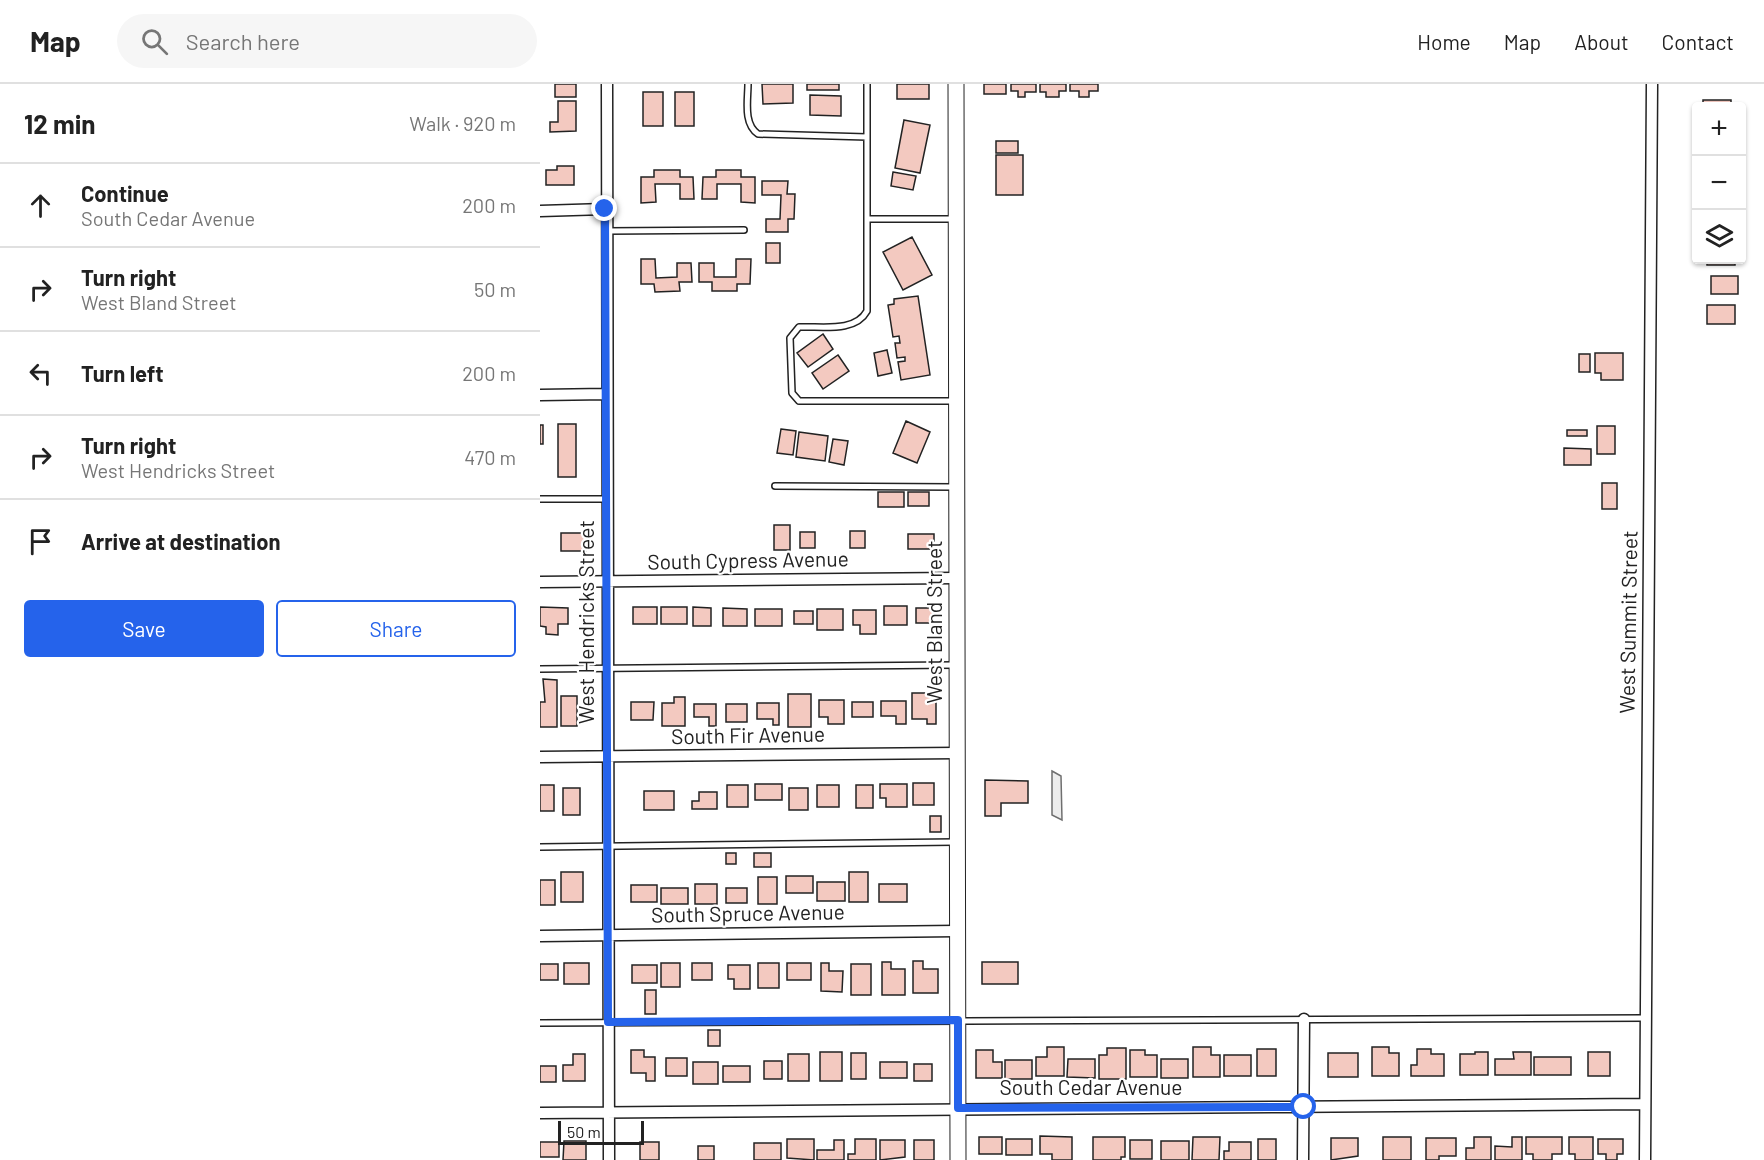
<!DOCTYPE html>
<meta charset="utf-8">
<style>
body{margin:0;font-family:Barlow,sans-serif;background:#f6f6f6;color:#222}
.controls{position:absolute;right:18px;top:18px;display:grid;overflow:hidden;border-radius:6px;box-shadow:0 2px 4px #0004}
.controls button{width:54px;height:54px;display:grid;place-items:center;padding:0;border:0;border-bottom:2px solid #e0e0e0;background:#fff;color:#222;font:30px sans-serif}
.scale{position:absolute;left:18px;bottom:15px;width:86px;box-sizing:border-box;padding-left:6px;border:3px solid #222;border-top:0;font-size:16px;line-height:21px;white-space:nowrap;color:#222;-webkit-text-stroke:4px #fff;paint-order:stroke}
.stop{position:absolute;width:18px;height:18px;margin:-14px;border:4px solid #2563eb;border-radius:50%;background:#fff}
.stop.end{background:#2563eb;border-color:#fff;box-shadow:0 2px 6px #0008}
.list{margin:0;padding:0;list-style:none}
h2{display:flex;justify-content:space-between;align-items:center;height:78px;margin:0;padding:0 24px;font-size:26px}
h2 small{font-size:20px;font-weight:400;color:#767676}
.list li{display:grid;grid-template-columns:39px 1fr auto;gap:18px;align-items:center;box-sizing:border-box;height:84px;padding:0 24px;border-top:2px solid #e0e0e0}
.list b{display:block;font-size:22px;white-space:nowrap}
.list p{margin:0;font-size:20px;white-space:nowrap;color:#767676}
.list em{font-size:20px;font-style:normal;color:#767676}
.actions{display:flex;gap:12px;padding:18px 24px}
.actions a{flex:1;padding:14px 0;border:2px solid #2563eb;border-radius:6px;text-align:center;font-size:21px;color:#2563eb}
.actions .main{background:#2563eb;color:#fff}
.icon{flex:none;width:33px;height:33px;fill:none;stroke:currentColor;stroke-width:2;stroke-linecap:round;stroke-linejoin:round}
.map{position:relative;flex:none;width:1224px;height:1076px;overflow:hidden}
header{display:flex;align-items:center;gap:36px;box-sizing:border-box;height:84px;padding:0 30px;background:#fff;border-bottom:2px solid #e0e0e0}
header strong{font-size:28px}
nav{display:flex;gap:33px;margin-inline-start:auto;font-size:21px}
.search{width:420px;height:54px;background:#f6f6f6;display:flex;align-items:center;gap:15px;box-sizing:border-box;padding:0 21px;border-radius:33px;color:#767676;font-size:22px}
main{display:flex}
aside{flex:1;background:#fff}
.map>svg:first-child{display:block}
</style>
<header>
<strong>Map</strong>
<div class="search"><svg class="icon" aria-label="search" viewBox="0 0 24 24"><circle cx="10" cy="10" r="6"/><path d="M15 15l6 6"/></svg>Search here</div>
<nav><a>Home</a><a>Map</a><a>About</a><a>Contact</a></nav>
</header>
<main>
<aside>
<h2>12 min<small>Walk · 920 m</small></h2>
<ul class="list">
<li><svg class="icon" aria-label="ahead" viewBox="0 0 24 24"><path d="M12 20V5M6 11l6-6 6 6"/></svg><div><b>Continue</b><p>South Cedar Avenue</p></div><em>200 m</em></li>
<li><svg class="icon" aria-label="right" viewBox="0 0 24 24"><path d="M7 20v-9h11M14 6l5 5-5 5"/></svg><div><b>Turn right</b><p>West Bland Street</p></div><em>50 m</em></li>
<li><svg class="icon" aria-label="left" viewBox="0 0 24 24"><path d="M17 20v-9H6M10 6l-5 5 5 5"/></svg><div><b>Turn left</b></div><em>200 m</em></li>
<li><svg class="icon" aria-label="right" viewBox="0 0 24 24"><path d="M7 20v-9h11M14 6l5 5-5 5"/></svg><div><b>Turn right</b><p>West Hendricks Street</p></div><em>470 m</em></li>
<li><svg class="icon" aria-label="arrive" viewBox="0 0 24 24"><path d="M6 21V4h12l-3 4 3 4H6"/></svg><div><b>Arrive at destination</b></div></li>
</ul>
<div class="actions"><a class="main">Save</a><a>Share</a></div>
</aside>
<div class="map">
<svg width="1224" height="1076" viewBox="0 0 1224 1076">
<rect width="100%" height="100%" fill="#fff"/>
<path fill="#ededed" stroke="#6f6f6f" stroke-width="1.5" d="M512,687L521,692L522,736L512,731Z"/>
<path fill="#f3c9c0" stroke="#222" stroke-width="1.5" d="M15,0H36V13H15Z
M222,0H253V19L223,20Z
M267,0H299V6H267Z
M357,0H389V15H357Z
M444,0H466V10H444Z
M471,0H496V8H485V13H478V7H471Z
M500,0H526V7H519V13H506V8H500Z
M530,0H558V7H549V13H539V7H530Z
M103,8H123V42H103Z
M135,8H154V42H135Z
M270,11L301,12V32L270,31Z
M1163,16H1191V22H1163Z
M18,17H36V47L10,48V38H18Z
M364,36L390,41L380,89L355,84Z
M456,57H478V69H456Z
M456,71H483V111H456Z
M17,82H34V101H6V86H17Z
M114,86H140V93H153L154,115H140V100H115L116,118L101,119V93H114Z
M176,86H201V93H215V119L201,118V100H177V115H162L163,93H176Z
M353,88L376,92L373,106L351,102Z
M222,97H248L247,110H255L254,135H248V148H226V135H240L241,111H222Z
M372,153L392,191L363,206L343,168Z
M226,159H240V179H226Z
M101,175H115L116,194L137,193V179H151L152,198H139L140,207L115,208L114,200H101Z
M196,175H211L210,200H197V207H172V198H159V179H174V193H196Z
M1167,176H1195V181H1167Z
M1171,192H1198V210H1171Z
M378,212L390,291L361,296L358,278L365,277V273L357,274L355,259H360L359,252L353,253L348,221L354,220V215Z
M1167,221H1195V240H1167Z
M283,250L293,265L268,283L257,269Z
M347,266L352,289L338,292L334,269Z
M1055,269H1083V296H1061V289H1055Z
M1039,270H1050V288H1039Z
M298,271L309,287L283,305L272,289Z
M366,337L390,348L377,379L353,369Z
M18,340H36V393H18Z
M0,341H3V360H0Z
M1057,342H1075V370H1057Z
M241,345L256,347L253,371L237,369Z
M1027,346H1047V352H1027Z
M259,348L288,352L285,377L256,373Z
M293,355L308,357L304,381L289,378Z
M1024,364L1051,365V381H1024Z
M1062,399H1077V425H1062Z
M338,408H364V423H338Z
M368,408H389V422H368Z
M234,441H250V466H234Z
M310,447H325V464H310Z
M260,448H275V464H260Z
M21,449H46V467H21Z
M368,450H394V465H368Z
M344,522H367V541H344Z
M0,523L28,524V540H18V551L6,550V543L0,542Z
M93,523H117V540H93Z
M121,523H147V540H121Z
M153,523L171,524V542H153Z
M183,524L207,525V542H183Z
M376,524H393V539H376Z
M215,525H242V542H215Z
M277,525H303V546H277Z
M313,526H336V550H320V541H313Z
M254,527H273V540H254Z
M3,595L17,596V643H0V618H5Z
M372,609H396V640H387V635H372Z
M248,610H271V643H248Z
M21,612H37V642H21Z
M134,613H145V642H122V619H134Z
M279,616H304V640H288V633H279Z
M341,617H366V640H356V632H341Z
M91,618H114L113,636H91Z
M312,618H333V633H312Z
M217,619H239V641H233V635H217Z
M154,620H176V642H169V633H154Z
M186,620H207V638H186Z
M445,696L488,697V719H461V732H445Z
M373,699H394V721H373Z
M215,700H242V716H215Z
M340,700H367V723H346V714H340Z
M0,701H14V727H0Z
M187,701H208V723H187Z
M277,701H299V723H277Z
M316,701H333V724H316Z
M23,704H40V731H23Z
M249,704H268V726H249Z
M104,707H134V726H104Z
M159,708H177V725H152V717H159Z
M390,732H401V748H390Z
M186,769H196V780H186Z
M214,769H231V783H214Z
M21,788H43V818H21Z
M309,788H328V818H309Z
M246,792H273V809H246Z
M218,793H237V820H218Z
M0,796H15V821H0Z
M277,798H305V817H277Z
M155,800H177V820H155Z
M339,800H367V818H339Z
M91,801H117V818H91Z
M121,804H148V820H121Z
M186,804H207V819H186Z
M373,877H383V885H398V909H373Z
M342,878H351V885H365V911H342Z
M442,878H478V900H442Z
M24,879H49V900H24Z
M121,879H140V903H121Z
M152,879H172V896H152Z
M218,879H239V904H218Z
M247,879H271V896H247Z
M281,879H289V887H303L302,908L281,907Z
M0,880H18V896H0Z
M311,880H331V911H311Z
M92,881H117V899H92Z
M188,881H210V905H194V895H188Z
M105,906H116V930H105Z
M168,946H180V962H168Z
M507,963H524V992H496V973H507Z
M653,963H671V971H680V993H653Z
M832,963H849V969H859V992H832Z
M567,964H586V995H559V971H567Z
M717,965H736V992H717Z
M877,965H891V970H904V992H871V981H877Z
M91,966H104V973H115V997H106V989H91Z
M436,966H453V978H462V994H436Z
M590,966H605V971H617V993H590Z
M280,968H302V997H280Z
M935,968H948V991H920V970H935Z
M973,968H991V991H955V975H974Z
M1048,968H1070V992H1048Z
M311,969H326V995H311Z
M788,969H818V993H788Z
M33,970H45V997H23V981H33Z
M248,970H269V997H248Z
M684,971H711V992H684Z
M994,973H1031V991H994Z
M126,974H147V992H126Z
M528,975H555V994L527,993Z
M621,975H648V994H621Z
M465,976H492V995H465Z
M224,977H242V995H224Z
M153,978H178V1000H153Z
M340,978H367V994H340Z
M374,980H392V997H374Z
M0,982H16V998H0Z
M183,982H210V998H183Z
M500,1052L532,1053V1076H512V1070H500Z
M439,1053H462V1070H439Z
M553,1053H585V1073H581V1076H553Z
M653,1053H680L679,1076H652Z
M843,1053H871V1076H843Z
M934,1053H951V1076H926V1064H934Z
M972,1053H982V1076H955V1062L972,1063Z
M986,1053H1022V1070H1012V1076H993V1070H986Z
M1029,1053H1053V1076H1035V1070H1029Z
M791,1054H818V1072L791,1076Z
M886,1054H916V1072H899V1076H886Z
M247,1055H274V1076L247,1074Z
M315,1055H336V1076H308V1070H315Z
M466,1055H492V1071H466Z
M718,1055H736V1076H718Z
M1058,1055H1083V1070H1077V1076H1066V1070H1058Z
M294,1056H304V1076H277V1066H294Z
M340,1056H365V1073L340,1076Z
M374,1056H394V1076H374Z
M590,1056H612V1075H590Z
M24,1057H46V1076H23Z
M621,1057H649V1076H621Z
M0,1058H19V1073H0Z
M100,1058H119V1076H100Z
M689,1058H711V1076H684V1067H689Z
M214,1059H241V1076H214Z
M158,1062H174V1076H158Z"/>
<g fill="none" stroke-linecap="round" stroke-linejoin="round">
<g stroke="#222" stroke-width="8">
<path id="lane" d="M208,0C208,16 203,40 218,50L327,53
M327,0V227C315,249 281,242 259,243L250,254L252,309L259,317H415
M327,135H415
M67,147L204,146
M235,402L415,403
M0,415H66
M0,585L415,581
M0,763L415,758
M0,939L1105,934"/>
</g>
<g stroke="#222" stroke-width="13">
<path id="street" d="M67,0L69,1076
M0,127L65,125
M0,311L66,310
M0,498L416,494
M0,673L417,669
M0,852L417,847
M0,1029L1103,1020
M763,1076L764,935
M1105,1076L1112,0"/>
</g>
<g stroke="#222" stroke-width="17">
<path id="secondary" d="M416,0L418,1076"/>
</g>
<use href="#lane" stroke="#fff" stroke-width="5"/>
<use href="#street" stroke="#fff" stroke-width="10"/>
<use href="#secondary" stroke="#fff" stroke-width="15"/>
</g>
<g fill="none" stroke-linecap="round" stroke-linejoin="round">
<path stroke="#2563eb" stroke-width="8" d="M65,125L68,938L418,936V1024L764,1023"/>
</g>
<g text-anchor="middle" stroke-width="4.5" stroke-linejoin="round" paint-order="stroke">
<g font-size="21" fill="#222" stroke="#fff">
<text transform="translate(208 477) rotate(-1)" y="7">South Cypress Avenue</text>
<text transform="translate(47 538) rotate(-90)" y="7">West Hendricks Street</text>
<text transform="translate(395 538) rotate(-90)" y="7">West Bland Street</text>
<text transform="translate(1089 538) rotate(-89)" y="7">West Summit Street</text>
<text transform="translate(208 652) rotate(-1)" y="7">South Fir Avenue</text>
<text transform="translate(208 830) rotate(-1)" y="7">South Spruce Avenue</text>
<text x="551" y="1011">South Cedar Avenue</text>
</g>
</g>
</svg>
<div class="controls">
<button>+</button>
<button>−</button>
<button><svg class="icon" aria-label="layers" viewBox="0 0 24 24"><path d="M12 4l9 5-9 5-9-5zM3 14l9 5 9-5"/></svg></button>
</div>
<div class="scale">50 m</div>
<div class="stop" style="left:764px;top:1023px"></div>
<div class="stop end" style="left:65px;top:125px"></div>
</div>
</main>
